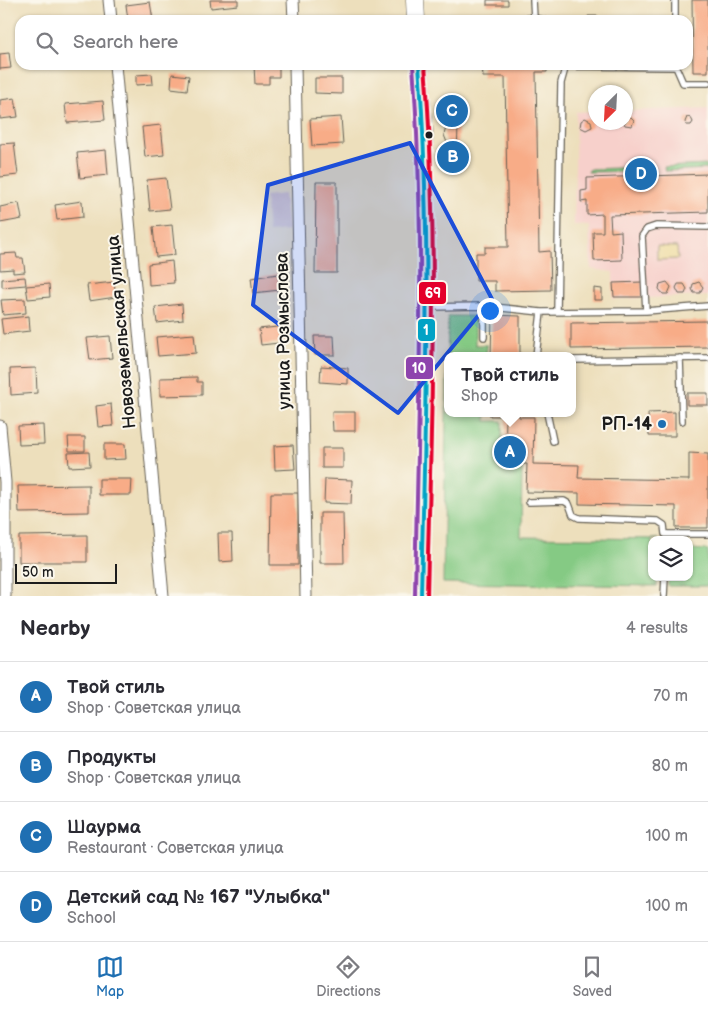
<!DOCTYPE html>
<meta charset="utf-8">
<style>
body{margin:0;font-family:"Balsamiq Sans",sans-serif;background:#f2f2f3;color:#2b2b33}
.controls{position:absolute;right:15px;bottom:15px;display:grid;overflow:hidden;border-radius:10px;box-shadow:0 1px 4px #0004}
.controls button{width:45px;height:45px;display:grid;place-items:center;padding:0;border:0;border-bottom:1px solid #e1e1e2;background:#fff;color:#2b2b33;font:25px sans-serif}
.compass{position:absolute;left:588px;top:85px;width:45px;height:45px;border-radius:50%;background:#fff;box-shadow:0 1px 4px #0004;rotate:204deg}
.scale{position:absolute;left:15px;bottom:12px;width:102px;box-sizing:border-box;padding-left:5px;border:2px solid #1c1c1c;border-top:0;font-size:14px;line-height:18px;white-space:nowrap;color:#1c1c1c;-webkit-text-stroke:4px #fbf7ec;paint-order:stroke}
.you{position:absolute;left:489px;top:310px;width:18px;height:18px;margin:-12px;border:4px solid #fff;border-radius:50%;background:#1a73e8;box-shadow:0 0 0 8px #1a73e833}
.badge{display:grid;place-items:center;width:32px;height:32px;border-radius:50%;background:#1f6fb2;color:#fff;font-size:16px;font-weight:700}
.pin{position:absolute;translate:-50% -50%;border:2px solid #fff;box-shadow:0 1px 5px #0006}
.popup{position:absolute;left:444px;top:352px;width:132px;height:65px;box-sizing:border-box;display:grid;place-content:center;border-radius:10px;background:#fff;filter:drop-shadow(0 1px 4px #0005);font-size:16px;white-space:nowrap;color:#7c7c81}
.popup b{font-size:19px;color:#2b2b33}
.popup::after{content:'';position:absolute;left:50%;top:100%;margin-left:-10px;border:10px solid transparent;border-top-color:#fff}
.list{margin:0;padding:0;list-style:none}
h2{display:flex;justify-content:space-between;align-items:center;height:65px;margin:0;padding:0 20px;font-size:21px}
h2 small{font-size:16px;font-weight:400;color:#7c7c81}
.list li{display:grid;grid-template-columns:32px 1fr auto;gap:15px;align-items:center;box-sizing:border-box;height:70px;padding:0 20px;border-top:1px solid #e1e1e2}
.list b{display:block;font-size:19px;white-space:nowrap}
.list p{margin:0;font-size:16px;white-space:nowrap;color:#7c7c81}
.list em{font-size:16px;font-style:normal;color:#7c7c81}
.icon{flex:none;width:28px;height:28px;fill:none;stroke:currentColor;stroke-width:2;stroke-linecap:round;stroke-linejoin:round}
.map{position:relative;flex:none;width:708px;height:596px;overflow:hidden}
.search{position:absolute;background:#fff;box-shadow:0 1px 4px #0004;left:15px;right:15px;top:15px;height:55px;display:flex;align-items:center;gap:12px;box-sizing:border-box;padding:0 18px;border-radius:15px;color:#7c7c81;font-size:19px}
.sheet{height:345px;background:#fff}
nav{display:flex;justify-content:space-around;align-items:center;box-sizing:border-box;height:70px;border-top:1px solid #e1e1e2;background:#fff;font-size:14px;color:#7c7c81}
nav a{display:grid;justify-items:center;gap:2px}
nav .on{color:#1f6fb2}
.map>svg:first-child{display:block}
</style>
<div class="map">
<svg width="708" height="596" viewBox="0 0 708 596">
<rect width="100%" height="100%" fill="#fbf7ec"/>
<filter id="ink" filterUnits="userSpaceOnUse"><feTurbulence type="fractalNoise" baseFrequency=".02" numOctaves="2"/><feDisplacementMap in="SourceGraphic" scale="10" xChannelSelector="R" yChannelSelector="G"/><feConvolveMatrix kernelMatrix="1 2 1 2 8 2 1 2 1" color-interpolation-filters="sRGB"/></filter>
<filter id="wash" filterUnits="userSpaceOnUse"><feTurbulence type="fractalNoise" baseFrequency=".0096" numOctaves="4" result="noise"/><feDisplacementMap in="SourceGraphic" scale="20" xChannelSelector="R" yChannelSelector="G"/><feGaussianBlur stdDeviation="1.12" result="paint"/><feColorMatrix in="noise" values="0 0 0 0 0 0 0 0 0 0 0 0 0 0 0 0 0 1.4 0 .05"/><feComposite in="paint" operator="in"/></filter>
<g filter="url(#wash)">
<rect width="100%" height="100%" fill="#eddfbc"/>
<path fill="#f7d0cb" d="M708,108V296L613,299V272L591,269L589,226L574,225L576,112L595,111L596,122H626V111Z"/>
<path fill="#d2bec2" d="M284,194L288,230L268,232L265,196Z"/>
<path fill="#85ca84" stroke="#507350" d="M708,165V169L665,171L664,167Z
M648,167V171L588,172L590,169Z
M448,316H475V345H487L486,356H448V413H486V421H502V468H522L521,537L659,539L652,540V577H657V586L443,583Z
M689,549L708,550V586H668V577H689Z"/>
<path fill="#eeda9e" stroke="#857b5d" d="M657,246L677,247L678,259L657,260Z"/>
<g id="blocks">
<path fill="#f8ac87" d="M210,0H238V5L211,8Z
M487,0H508V5H487Z
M692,0H708V72H693Z
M150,2L153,20H128L126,5Z
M588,16H598L599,20H588Z
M9,53L11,68L0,69V54Z
M254,65H279V77H269V84H255Z
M482,65H547V72H536L539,252L550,251L551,290L495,291V281H476V253H485V247H508L505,77H483Z
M152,74L153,84L136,85V75Z
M172,74L189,76L187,90L171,88Z
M315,78H342V94L315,93Z
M15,98L18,117L0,119V100Z
M103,101L105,120L67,123L65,104Z
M446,106H456L458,123L457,162H448V145L444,135L447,123Z
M626,116L631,117L634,120L632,126L625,125L623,122H626Z
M341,117L343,144L312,146L310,119Z
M687,117L691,118L693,122L691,125H686L685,122Z
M585,118L591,121L592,127L586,130L580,127L581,121Z
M161,125L164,155L145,157L142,127Z
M14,143L18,175L0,177V144Z
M106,150L108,175L80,178L77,153Z
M708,174V212L610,215L611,232L621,231L622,260L594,261L593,232H603V214L587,215V201L581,202V191L587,190V178Z
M166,178L170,209L150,211L147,180Z
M316,182H337V273H315Z
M82,201L83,217L57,220L55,205Z
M19,203L22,219L0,223V207Z
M172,225L175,255L156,257L153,227Z
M16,253L17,258H23L25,272L13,273V269L0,270V254Z
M172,261L174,283L149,285L148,264Z
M278,274L280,290L253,293L251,278Z
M25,277L26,285L2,287V279Z
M114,282L116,297L89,301L87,285Z
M642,282V297H614L613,283Z
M667,282L671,287L668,294H663L659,289L660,284Z
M699,282L703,287L700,293H694L692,289L693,284Z
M49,284L50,297L28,299L26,286Z
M678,284H684L687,289L685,294H679L676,288Z
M594,288L602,289V300H594Z
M25,299L26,313L3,315L1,300Z
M182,304L183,320L157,323L155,307Z
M492,315L520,316V356H491Z
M29,316L30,331L3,334L1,319Z
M708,321V347L571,349V323Z
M286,326L288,342L261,345L259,329Z
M194,334L196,353L158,356L156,337Z
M110,336L112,358L90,360L87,338Z
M314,336H334L335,355H315Z
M321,366L348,368V384L320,382Z
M36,368L37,393L11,395L10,369Z
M197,377V382H202V395L160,396V378Z
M687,393H708V405H687Z
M111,404L113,426L98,427L96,406Z
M332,412H355V431H333Z
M675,412V436H649L648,413Z
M490,413H519V417H534L533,464L579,465L578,478L689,480V453L708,454V528H676V506L579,504V493L526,492L527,464H505L506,416H490Z
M43,425L44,444L19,445L18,426Z
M68,437H85V451H69Z
M104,444H125L126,459L104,460Z
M293,445L295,469L275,470L274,446Z
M322,448H343V468H322Z
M89,452L90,466L69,467L68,453Z
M99,479H132L131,495H99Z
M325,479L352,480L351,504L324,503Z
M89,485V512L19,513L18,486Z
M271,493H298V565H270Z
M320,513H343L344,563H320Z
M218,533H232L233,561L219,562Z
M87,535V562H19V536Z"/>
</g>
</g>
<g filter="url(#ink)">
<use href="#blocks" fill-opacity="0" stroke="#656054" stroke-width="1"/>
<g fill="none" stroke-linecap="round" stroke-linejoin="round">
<g stroke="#656054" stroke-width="8">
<path id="lane" d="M533,0L534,18
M675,0V20
M500,20L534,18L543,20
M566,66L676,67L683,83H708
M429,307L484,306L541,312L646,311L708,306
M557,311L561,83L566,65
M646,311L642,236L647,229L656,226L708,227
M484,337V306
M536,356L541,312
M680,358L682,421
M572,360L708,358
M547,413L553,441
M529,502L564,501L569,504L573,515L579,518L658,521L664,525L665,534H708
M664,596L665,577"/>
</g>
<g stroke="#656054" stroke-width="13">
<path id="street" d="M109,0L111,20
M293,0L294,20
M115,65L163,596
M295,65L306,596
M0,426L5,482V596"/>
</g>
<g stroke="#656054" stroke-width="19">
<path id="primary" d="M415,0L416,20
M419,65L424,131L427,307L421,596"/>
</g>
<use href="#lane" stroke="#fff" stroke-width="5.5"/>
<use href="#street" stroke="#fff" stroke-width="11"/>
<use href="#primary" stroke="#fff" stroke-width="18"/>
<g stroke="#fbf7ec" stroke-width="8">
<path id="bus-1" d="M419,65C432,242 425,419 421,596"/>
</g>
<g stroke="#fbf7ec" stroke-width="8">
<path id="bus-2" d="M413,65C426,242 418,419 415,596"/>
</g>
<g stroke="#fbf7ec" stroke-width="8">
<path id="bus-3" d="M425,65C439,242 431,419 427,596"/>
</g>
<use href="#bus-1" stroke="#01a2c5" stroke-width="4"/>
<use href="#bus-2" stroke="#8e44ad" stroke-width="4"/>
<use href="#bus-3" stroke="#e4002b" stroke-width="4"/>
</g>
</g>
<path fill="#1d4ed8" fill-opacity="0.2" stroke="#1d4ed8" stroke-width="4" stroke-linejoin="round" d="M410,143L492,299L398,413L253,305L268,185Z"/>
<circle fill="#1c1c1c" stroke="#fbf7ec" stroke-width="2" cx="429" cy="135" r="4.5"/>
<circle fill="#1f6fb2" stroke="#fbf7ec" stroke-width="2" cx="662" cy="424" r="5"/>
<g text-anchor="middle" stroke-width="4" stroke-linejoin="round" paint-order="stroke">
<g font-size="18" fill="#1c1c1c" stroke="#fbf7ec">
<text transform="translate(283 331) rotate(-91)" y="6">улица Розмыслова</text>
<text transform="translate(121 332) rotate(-95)" y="6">Новоземельская улица</text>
</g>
<g font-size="18" font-weight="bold" fill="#1c1c1c" stroke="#fbf7ec" text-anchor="end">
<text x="652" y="430">РП-14</text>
</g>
</g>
<g stroke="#fbf7ec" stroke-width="2">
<rect x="418" y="281" width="29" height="24" rx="5" fill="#e4002b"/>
<rect x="417" y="318" width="19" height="24" rx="5" fill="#01a2c5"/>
<rect x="405" y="356" width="29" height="24" rx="5" fill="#8e44ad"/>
</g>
<g font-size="14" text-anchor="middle" font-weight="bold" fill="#fff">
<text x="433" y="298">69</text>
<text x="426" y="335">1</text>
<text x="419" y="373">10</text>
</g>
</svg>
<div class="controls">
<button><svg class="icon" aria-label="layers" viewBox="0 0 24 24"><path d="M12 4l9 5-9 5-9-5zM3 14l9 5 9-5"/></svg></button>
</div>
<svg class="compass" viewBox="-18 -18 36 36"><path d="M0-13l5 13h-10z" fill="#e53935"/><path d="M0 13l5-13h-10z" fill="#7c7c81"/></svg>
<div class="scale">50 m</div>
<div class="you"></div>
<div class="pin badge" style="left:510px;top:452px">A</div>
<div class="popup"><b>Твой стиль</b>Shop</div>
<div class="pin badge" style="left:453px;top:157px">B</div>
<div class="pin badge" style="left:452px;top:111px">C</div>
<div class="pin badge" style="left:641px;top:174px">D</div>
<div class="search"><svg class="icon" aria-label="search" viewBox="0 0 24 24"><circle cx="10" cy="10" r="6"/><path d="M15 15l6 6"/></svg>Search here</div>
</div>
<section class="sheet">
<h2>Nearby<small>4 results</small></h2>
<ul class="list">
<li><span class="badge">A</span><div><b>Твой стиль</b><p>Shop · Советская улица</p></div><em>70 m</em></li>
<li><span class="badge">B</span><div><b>Продукты</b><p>Shop · Советская улица</p></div><em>80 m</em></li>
<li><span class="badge">C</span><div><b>Шаурма</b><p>Restaurant · Советская улица</p></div><em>100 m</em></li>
<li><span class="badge">D</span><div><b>Детский сад № 167 &quot;Улыбка&quot;</b><p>School</p></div><em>100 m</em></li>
</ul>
</section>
<nav>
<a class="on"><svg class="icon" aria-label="map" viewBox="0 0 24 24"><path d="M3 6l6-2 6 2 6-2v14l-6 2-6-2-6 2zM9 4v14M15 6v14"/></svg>Map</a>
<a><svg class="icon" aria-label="directions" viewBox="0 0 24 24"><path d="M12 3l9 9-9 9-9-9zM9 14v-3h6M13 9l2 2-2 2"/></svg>Directions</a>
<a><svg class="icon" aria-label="saved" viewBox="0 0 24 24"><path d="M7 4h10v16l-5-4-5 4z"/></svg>Saved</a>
</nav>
